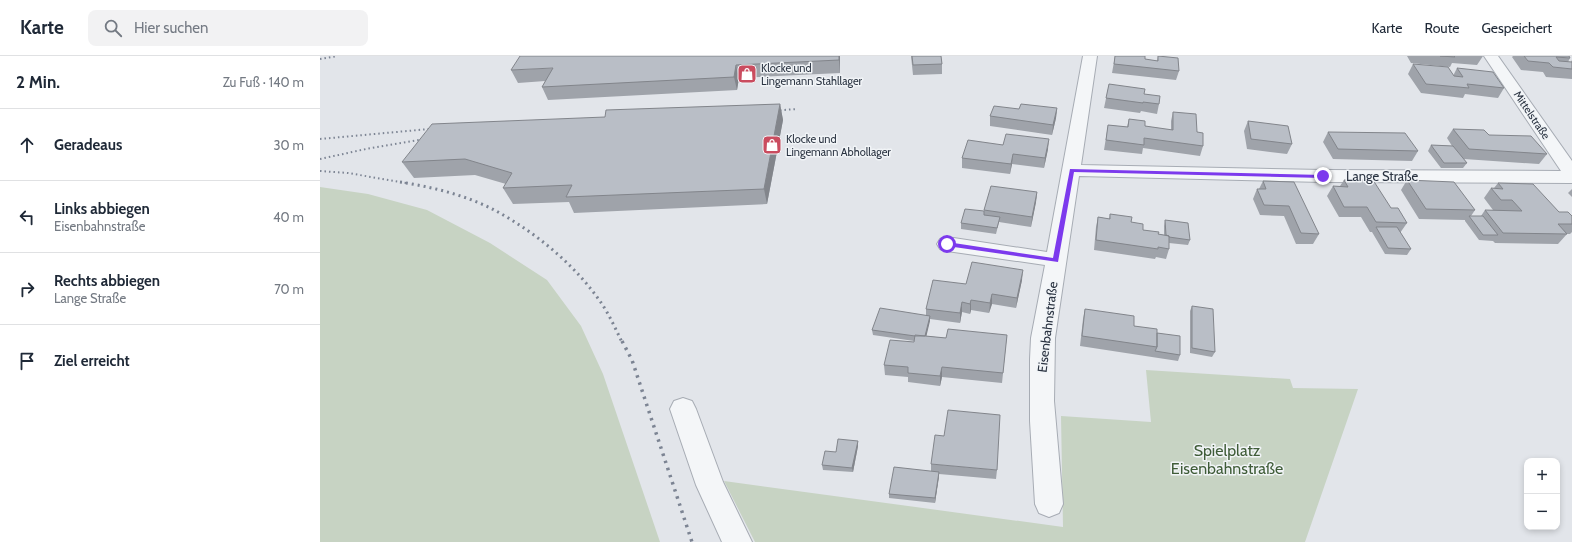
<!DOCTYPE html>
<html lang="de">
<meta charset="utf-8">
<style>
body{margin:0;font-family:Cabin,sans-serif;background:#f2f2f3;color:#1f2937}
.controls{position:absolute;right:12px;bottom:12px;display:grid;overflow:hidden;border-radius:8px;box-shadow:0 2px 6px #0003}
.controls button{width:36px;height:36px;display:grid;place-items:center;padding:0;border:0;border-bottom:1px solid #e0e1e3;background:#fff;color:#1f2937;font:20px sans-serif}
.stop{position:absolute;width:12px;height:12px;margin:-9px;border:3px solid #7c3aed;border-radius:50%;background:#fff}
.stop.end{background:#7c3aed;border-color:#fff;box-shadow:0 1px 4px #0008}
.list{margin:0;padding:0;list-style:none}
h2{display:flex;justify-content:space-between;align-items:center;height:52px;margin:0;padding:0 16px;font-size:17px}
h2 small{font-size:13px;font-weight:400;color:#747a83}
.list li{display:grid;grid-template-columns:26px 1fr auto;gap:12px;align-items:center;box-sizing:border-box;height:72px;padding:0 16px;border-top:1px solid #e0e1e3}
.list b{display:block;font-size:15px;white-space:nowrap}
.list p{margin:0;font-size:13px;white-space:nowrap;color:#747a83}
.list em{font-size:13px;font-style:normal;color:#747a83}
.icon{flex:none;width:22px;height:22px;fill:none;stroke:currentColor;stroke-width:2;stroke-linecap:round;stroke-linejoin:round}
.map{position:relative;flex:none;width:1252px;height:486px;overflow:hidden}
header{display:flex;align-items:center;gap:24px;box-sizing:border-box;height:56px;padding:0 20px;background:#fff;border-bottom:1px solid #e0e1e3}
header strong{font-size:19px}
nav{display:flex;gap:22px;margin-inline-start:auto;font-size:14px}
.search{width:280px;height:36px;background:#f2f2f3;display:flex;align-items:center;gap:10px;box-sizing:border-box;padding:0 14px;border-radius:8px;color:#747a83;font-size:15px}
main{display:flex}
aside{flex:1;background:#fff}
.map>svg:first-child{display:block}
</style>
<header>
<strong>Karte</strong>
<div class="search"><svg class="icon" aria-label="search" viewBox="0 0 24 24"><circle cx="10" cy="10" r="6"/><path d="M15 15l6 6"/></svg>Hier suchen</div>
<nav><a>Karte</a><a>Route</a><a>Gespeichert</a></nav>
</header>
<main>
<aside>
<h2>2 Min.<small>Zu Fuß · 140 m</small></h2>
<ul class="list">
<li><svg class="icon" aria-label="ahead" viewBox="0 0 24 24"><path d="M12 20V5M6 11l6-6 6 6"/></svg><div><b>Geradeaus</b></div><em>30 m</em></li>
<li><svg class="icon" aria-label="left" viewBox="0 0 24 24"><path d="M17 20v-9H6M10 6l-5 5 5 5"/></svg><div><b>Links abbiegen</b><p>Eisenbahnstraße</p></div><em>40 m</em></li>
<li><svg class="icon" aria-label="right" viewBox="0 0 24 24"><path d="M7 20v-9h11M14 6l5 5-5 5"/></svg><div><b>Rechts abbiegen</b><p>Lange Straße</p></div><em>70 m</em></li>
<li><svg class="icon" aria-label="arrive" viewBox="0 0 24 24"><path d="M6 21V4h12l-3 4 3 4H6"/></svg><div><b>Ziel erreicht</b></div></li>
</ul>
</aside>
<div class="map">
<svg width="1252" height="486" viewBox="0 0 1252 486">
<rect width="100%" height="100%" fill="#e2e5ea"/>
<path fill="#c7d3c3" d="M0,131L48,138L107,154L170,187L227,224L261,270L283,318L340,486H0Z
M826,314L970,323L973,332L1038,333L985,486H435L404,425L743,471L741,360L831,366Z"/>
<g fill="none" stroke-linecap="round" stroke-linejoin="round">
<g stroke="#a7acb4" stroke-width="2">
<path id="minor" d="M763,0H777L761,109L1003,114L1241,115L1164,0H1178L1252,105V127L1003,126L759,120L735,282L734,345L743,448L739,457L729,461L719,457L715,448L710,365V303L711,282L725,209L627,195L620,193L617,188L620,183L627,181L727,196Z
M363,342L372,345L376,353L403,426L432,486H402L376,429L350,353L354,345Z"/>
</g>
<use href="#minor" fill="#f4f6f8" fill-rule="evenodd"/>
<path stroke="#7c8493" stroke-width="2" stroke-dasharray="1.5 3" stroke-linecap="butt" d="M0,3L17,0
M451,55L477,53
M0,83L120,72
M0,103L46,93L111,82
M0,115L28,117L86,127"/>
<path stroke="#7c8493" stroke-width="3" stroke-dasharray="2 4" stroke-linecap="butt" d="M80,126C113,131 149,140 178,156C219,179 256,210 282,248C290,260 296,274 302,286"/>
<path stroke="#7c8493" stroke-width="3.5" stroke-dasharray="2.5 5" stroke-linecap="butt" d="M302,285L312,304L372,486"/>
</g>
<path fill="#9fa3aa" d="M520,0V17L419,22L417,34L228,44L222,31L225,25L198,27L191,14Z
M591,0H621L622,8V18L593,19Z
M795,0L837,5L838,0L859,15L856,24L792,17Z
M1087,0H1163L1157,9L1132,7L1130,11L1091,7Z
M1193,0H1249L1250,2L1248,6H1251L1252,4V23L1226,21L1223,16L1201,14L1192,1Z
M1093,8L1133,20L1137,12L1184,32L1178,42L1145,38L1143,42L1101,37L1088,18Z
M789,28L824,38L839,48L837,58L821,55L820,57L784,52Z
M460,48L463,64L447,148L254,157L249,146L193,148L183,132L186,128L155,119L94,122L82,106L285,61Z
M737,52L736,62L732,79L670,70V60L699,53Z
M853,56L877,76L883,90L880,100L823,92L822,98L784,94L788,69L807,71L809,63L825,70L851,74V65Z
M928,65L972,88L967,98L927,93L924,75Z
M1133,73L1169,79L1227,98L1219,108L1144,103L1147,107L1143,112H1121L1108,95L1111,89L1132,90L1127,82Z
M1008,76L1098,95L1092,105L1013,103L1003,86Z
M683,89L728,93L724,112L692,108L690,118L642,112V102Z
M1024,124L1071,152L1087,167L1080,177L1091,193L1087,199L1065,198L1052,176H1050L1041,161H1019L1007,140L1013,130H1020Z
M1087,124L1155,154L1151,160H1161L1165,154H1185H1173L1164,142L1171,132H1174L1178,127L1239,156L1252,160V176L1250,178H1247L1238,188L1175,187L1173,185L1159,184L1145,165V164L1099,163L1081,134Z
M943,125L999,178L993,188H976L964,160L940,159L933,143L937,133H939Z
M1252,133V141L1248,137Z
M717,136L716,146L711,171L679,166L676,178L641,173V167L664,155V154Z
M790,158L811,166L823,174L844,179V170L845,164L870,184L868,189L849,187V193L846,203L836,201L835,203L774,194L776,171L778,161L789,163Z
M702,224L696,252L672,248L669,257L651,254L650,258L642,256L640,267L610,263L606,280L626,282L687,279L682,327L622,321L620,330L588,326V321L565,319L564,309L594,286V285L553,279L552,274L606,259V253L646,228Z
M872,250L895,296L892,301L870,297V255Z
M765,253L814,270L837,277L860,299L858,305L760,290L763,263Z
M538,385V390L533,416L503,414L502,409L516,396Z
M611,408L677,414L676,423L619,418L615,447L569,442V438L611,415Z"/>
<path fill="#82858b" d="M519,0H520V17L519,4Z
M416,9L419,22L417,34L414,21Z
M460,48L463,64L447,148L444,133Z
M737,52L736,62L732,79L733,69Z
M729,83L728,93L724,112L725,102Z
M693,98L692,108L690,118L691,108Z
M717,136L716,146L711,171L712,161Z
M703,214L702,224L696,252L697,242Z
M672,238V248L669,257L670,247Z
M651,244V254L650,258V248Z
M642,246V256L640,267V257Z
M610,260V265L605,286L604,281Z
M622,311V321L620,330V320Z
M538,385V390L533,416L532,412Z
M619,416V421L615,447V442Z"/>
<path fill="#b9bec6" stroke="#82858b" d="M200,0H519V4L416,9L414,21L222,31L233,12L191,14Z
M592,0H621L622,8L593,9Z
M795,0H825V3L838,5V0L858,2L859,15L794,8Z
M1120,0H1134L1135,1Z
M1204,0H1249L1250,2L1236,1L1239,5L1252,6V13L1233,11L1229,7L1208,5Z
M1093,8L1128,11L1134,20L1143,21L1137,12L1173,16L1184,32L1147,28L1149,32L1106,28Z
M789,28L825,33L824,38L840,40L839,48L823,46V47L786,42Z
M460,48L444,133L246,141L252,129L183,132L192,117L145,103L82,106L112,68L285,61L286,54Z
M701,48L737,52L733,69L670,60L674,50L699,53Z
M853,56L876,58L877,76L883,77V90L824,82V89L786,84L788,69L808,71L809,63L825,65V70L853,74Z
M928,65L968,70L972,88L931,83Z
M1133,73L1164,74L1169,79L1211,80L1227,98L1149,93Z
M1008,76L1085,77L1098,95L1018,93Z
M686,78L729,83L725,102L693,98L691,108L642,102L648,84L683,89Z
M1111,89L1133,90L1147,107H1124Z
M1024,124H1053L1071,152H1078L1087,167L1056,166L1047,151H1024L1013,130L1028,131Z
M1087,124L1134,126L1155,154L1106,153Z
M943,125L974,126L999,178L981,177L969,150L944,149L937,133H946Z
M1178,127L1213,128L1239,156H1248L1252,160V168H1238L1247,178L1183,177L1165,154L1202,155L1192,144H1181L1171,132L1183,133Z
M671,130L717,136L712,161L664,154Z
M645,153L664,155V159L680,161L677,172L641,167Z
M790,158L812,161L811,166L823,168V174L839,176L838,178L849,180V193L838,191V193L776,184L778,161L790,163Z
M1149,160H1163L1178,179H1163Z
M845,164L868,167L870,184L849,181V180L846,179Z
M1056,171H1077L1091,193L1068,192Z
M652,206L703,214L697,242L672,238L670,247L651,244L650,248L642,246L640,257L606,253L613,224L646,228Z
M872,250L893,253L895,296L872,292Z
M560,252L610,260L605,280H595L552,274Z
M765,253L814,260V270L837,273V291L762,280Z
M628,273L687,279L683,317L622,311L620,320L588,317V311L564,309L570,284L594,286L595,279L626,282Z
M837,277L860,280V299L835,295L837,291Z
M628,354L680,359L677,414L611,408L615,379L624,380Z
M518,383L538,385L532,412L502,409L505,395L516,396Z
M574,411L619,416L615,442L569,438Z"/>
<path fill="#7c3aed" d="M750,113L1003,119L1006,120L1003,122L754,116L738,206L627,190L624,188L627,186L733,202Z"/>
<defs>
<g id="shop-square" transform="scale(1)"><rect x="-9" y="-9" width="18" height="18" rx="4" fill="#ca4c5f" stroke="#f1f4f7"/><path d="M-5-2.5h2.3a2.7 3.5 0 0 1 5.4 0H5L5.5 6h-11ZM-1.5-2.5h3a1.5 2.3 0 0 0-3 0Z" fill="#fff"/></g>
</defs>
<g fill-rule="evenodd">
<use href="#shop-square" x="427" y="18"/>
<use href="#shop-square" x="452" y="89"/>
</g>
<g text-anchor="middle" stroke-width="3" stroke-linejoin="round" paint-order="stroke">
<g font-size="11" fill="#2a3341" stroke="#f1f4f7" text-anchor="start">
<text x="441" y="16">Klocke und<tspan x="441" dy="13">Lingemann Stahllager</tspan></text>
<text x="466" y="87">Klocke und<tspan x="466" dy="13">Lingemann Abhollager</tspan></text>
</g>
<g font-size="11" fill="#2a3341" stroke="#f1f4f7">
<text transform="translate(1212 59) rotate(56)" y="4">Mittelstraße</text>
</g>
<g font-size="13" fill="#2a3341" stroke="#f1f4f7">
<text x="1062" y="125">Lange Straße</text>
<text transform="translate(727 271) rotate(-83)" y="5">Eisenbahnstraße</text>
</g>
<g font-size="16" fill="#3f5c38" stroke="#f1f4f7">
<text x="907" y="400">Spielplatz<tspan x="907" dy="18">Eisenbahnstraße</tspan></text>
</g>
</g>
</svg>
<div class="controls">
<button>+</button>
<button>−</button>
</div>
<div class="stop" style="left:627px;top:188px"></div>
<div class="stop end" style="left:1003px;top:120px"></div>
</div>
</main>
